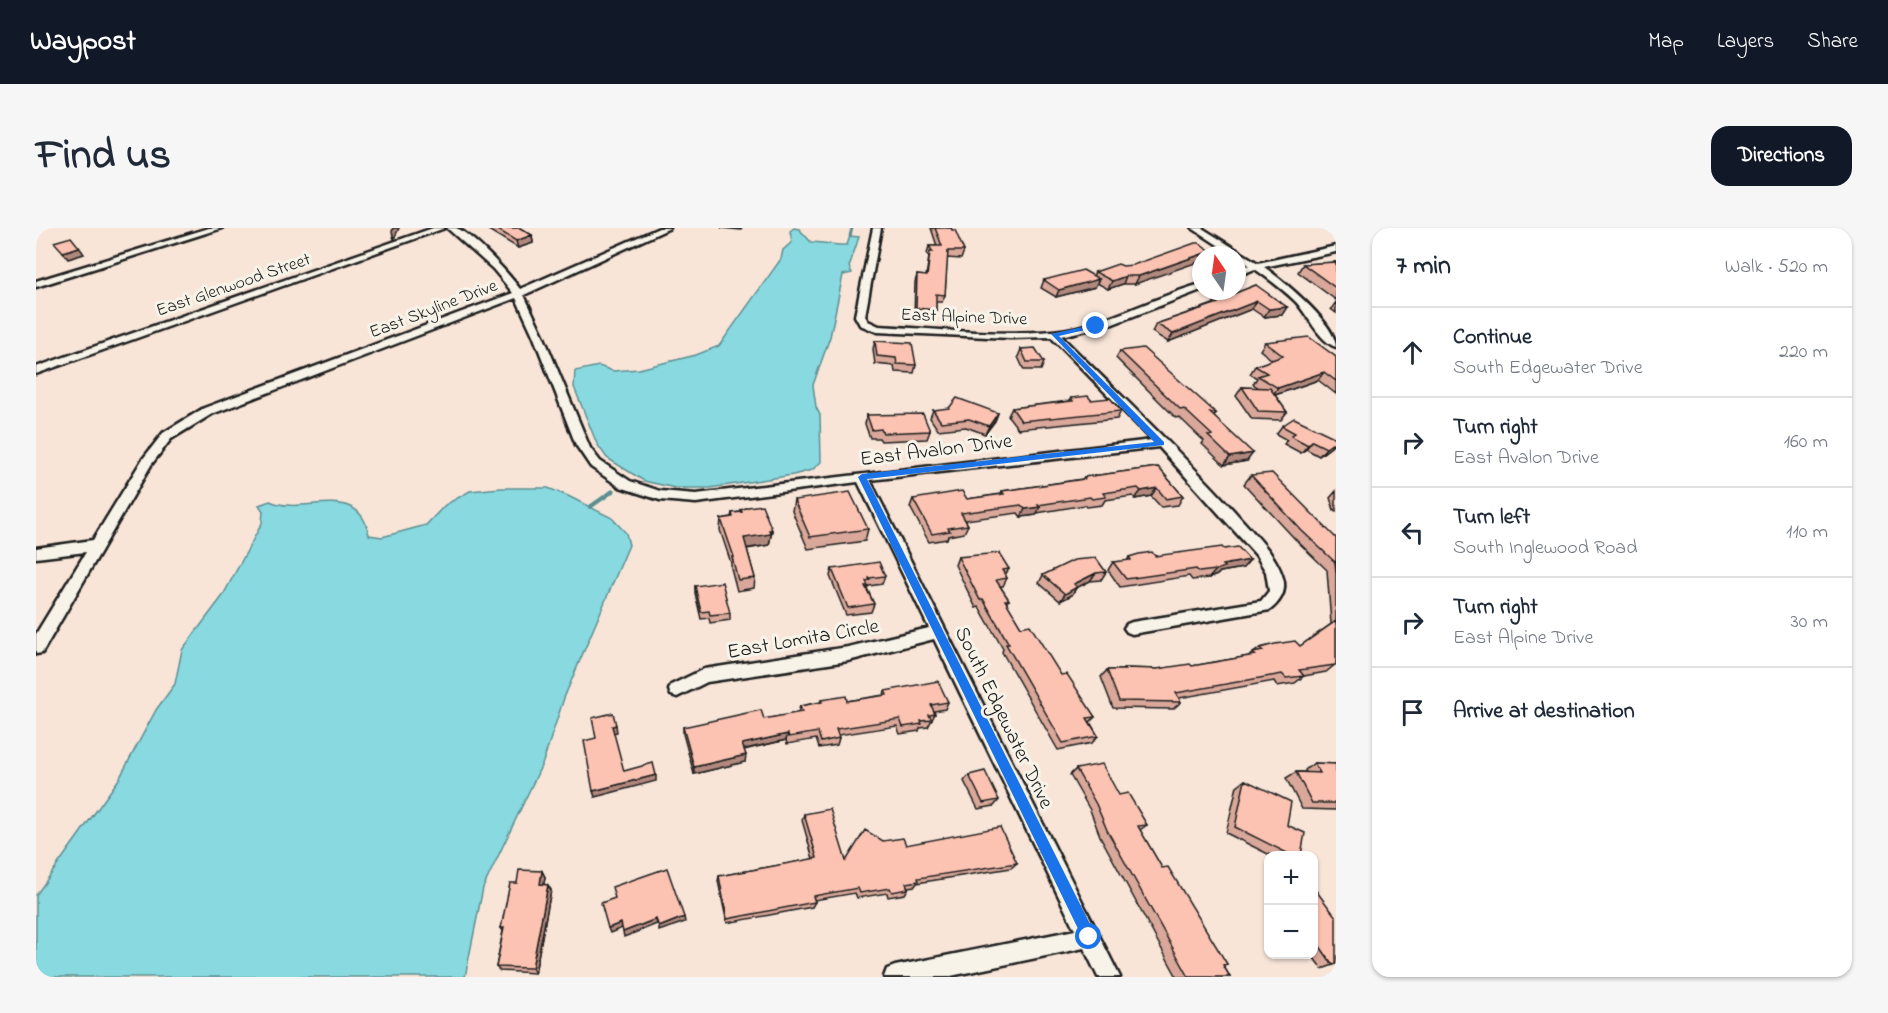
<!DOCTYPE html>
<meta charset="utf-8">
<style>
body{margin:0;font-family:"Indie Flower",sans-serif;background:#f6f6f7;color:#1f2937}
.controls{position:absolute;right:18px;bottom:18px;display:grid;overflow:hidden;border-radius:12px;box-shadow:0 2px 4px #0004}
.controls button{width:54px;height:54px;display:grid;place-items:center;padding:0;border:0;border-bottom:2px solid #e0e1e3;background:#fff;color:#1f2937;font:30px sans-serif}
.compass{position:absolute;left:1156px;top:18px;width:54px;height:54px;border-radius:50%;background:#fff;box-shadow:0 2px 4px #0004;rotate:347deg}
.stop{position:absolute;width:18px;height:18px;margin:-14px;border:4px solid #1a73e8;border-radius:50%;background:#fff}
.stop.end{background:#1a73e8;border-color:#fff;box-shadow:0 2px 6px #0008}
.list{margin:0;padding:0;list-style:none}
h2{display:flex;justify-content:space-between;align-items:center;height:78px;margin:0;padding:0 24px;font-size:26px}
h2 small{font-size:20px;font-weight:400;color:#747a83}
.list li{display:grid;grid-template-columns:39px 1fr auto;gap:18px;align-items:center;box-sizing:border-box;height:90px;padding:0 24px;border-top:2px solid #e0e1e3}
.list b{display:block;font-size:22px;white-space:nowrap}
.list p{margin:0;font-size:20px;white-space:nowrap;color:#747a83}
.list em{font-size:20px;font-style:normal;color:#747a83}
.icon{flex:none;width:33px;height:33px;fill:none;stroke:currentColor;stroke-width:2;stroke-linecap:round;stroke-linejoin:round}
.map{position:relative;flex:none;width:1300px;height:749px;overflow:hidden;border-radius:18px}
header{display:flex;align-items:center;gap:36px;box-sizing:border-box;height:84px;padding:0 30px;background:#111827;color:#fff}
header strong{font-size:28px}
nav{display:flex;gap:33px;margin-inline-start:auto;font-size:21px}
.intro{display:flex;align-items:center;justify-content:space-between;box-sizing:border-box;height:144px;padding:0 36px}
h1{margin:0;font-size:42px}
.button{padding:15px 27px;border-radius:18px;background:#111827;color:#fff;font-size:21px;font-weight:700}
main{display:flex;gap:36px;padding:0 36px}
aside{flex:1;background:#fff;border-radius:18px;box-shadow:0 2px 4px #0004}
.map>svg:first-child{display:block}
</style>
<header>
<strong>Waypost</strong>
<nav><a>Map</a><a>Layers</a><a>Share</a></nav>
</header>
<div class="intro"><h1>Find us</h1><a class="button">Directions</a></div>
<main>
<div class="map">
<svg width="1300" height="749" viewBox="0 0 1300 749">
<rect width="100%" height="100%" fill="#f8e5d8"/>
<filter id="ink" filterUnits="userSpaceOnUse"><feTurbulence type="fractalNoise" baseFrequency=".0167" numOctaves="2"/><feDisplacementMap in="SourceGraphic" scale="12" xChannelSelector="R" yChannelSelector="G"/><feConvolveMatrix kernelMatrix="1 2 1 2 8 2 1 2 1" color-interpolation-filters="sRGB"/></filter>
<g filter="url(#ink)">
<path fill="#88dae0" stroke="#5d8e92" stroke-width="1.5" d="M758,0L763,1L775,14C788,14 798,18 811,17L814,8L823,9L813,39L816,45L807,47L794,109L777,157L780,179L784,187L785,234L776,242L757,247L674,260H639L608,253L571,230L561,216L538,159L539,143L563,138L577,143L603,141L660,127L683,118L745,31L747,22L756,14L754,3Z
M465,260H512L532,268L576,290L590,305L593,317L528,470L507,534L447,660L429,749H0V667L83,551L120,482L139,456L146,422L186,369L226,295L227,283L223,277L234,273C267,289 323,252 333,307L346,309L390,297L409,277L434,263Z"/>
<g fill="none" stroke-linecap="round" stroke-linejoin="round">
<path stroke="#5d8e92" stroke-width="3" d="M814,8L816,0"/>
<path stroke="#5d8e92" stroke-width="4" d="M554,279L577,263"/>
<g stroke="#1c1c1c" stroke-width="5">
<path id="minor" d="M173,0H186L0,59V53Z
M397,0H409L0,146V139Z
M411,0C414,0 417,0 420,0C435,5 475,48 484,61L623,0H634L488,67L507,107L554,220L564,233L594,253L624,263L660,266L1116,212L1015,109L974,110L841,104L824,97L819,88L837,0H845L829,88L832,93L843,98C900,101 960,108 1017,103C1069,98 1115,70 1165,56V62L1077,96L1025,108C1083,166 1144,223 1199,284C1216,304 1240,325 1247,350C1251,363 1244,374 1234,382L1096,406L1091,404L1088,400L1091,396L1096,394L1225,373L1233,363L1230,344L1220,327L1123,219L834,252L1084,749H1062L1048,720L910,749H848L851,741L859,738L1039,702L898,411L812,433L671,454L641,469L635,467L633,462L635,457L668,441L812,419L893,400L822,254L660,275L624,272L584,259L555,239L540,217L497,107L480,70L176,186L135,211L115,237L6,425L0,426V406L50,324L0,330V320L57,312L106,232L127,205L168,180L477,65L457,41Z
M1156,0H1166L1222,35L1300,18V24L1228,39C1248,53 1300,96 1300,119C1283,113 1272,87 1260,74C1248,62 1233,51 1219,41L1201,48V42L1213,37L1201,29V27H1197Z"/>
</g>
<use href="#minor" fill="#f7f3e8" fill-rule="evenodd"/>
</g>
<path fill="#d9a89a" stroke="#1c1c1c" stroke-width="1.5" d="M449,0H484L496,7L497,15L482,20Z
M685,0H706L705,2Z
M895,0H915L928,23L925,31L911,30L909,67L906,74H900V82L898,90L878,88L879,54L881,47L890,48L893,29L891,26L893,18H901Z
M1175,23L1173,27H1165L1099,56H1087L1072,61L1061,55L1059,59L1020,69L1005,60L1008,52L1057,48L1059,44Z
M1300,34V72L1262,44L1267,36Z
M1220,57L1246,87L1228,89L1216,81L1132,114L1116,104L1120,96L1177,76L1179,73Z
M1300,74V85L1295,81Z
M839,113L880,137L878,145L859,144L858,138L839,136L837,121Z
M1229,114L1300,129V166L1282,152L1239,167L1251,184L1245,192L1216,191L1200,168L1206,159L1223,160L1217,156L1221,150L1214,146L1219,138L1236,132L1224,122Z
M985,121L1008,134L1005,142H988L982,129Z
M1084,123L1180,185L1178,189L1211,233L1188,237L1166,216L1168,213L1143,189L1140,190L1080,130Z
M1035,170L1055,172L1085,183L1081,191L982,201L972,188L976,180L1033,173Z
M897,182L962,185L959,193L949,206L930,199L902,202L894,190Z
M831,187L894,203L891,211L845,213L843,210H834L829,196Z
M1246,198L1300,210V213L1295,219L1283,228L1270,221L1265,225L1248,216L1251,212L1240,206Z
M1122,239L1147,268L1142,277L1125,279L1115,268L1099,271L1097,268L1069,272L1066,277L1051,279L1049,277L1001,285L1000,287L985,289L982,285L929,292L932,297L928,305L912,308L911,311L893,314L874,279L877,271H931L965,266L966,263L1046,251L1048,249Z
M1215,247L1300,310V436L1290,444L1268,448L1259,455L1241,458L1238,453L1143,470L1145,474L1137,481L1077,480L1065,449L1071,442H1086L1088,440L1121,441L1156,438L1213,428L1224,420L1264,418L1295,396L1291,342L1258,310L1208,256Z
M1300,263V283L1298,282L1294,270Z
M758,272L832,301L829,313L772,321L756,283Z
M705,282L736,302L733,317L711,321L719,350L718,360L701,363L695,340V335L684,302L685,291L695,289L696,285L705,284Z
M1119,328L1207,340L1184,344L1181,347L1173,350L1156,352L1153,348L1084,359L1072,342L1077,334L1091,333L1093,329Z
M922,329L973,341L969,347L971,350L967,358H964L973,372L970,375L985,399L1059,489L1054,494L1062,508L1056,515L1022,522L966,424L967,421L943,379L940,380L919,337Z
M796,341L849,348L846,356L833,358L831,360L838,376L835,384L810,387L794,348Z
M1070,344L1065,352L1054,353L1040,360L1036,367L1024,373L1003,355L1007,347Z
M659,358L694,385V392L674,395L673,390L665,391L659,365Z
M849,463L912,474L909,481L898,483L899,486L892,499L884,500L883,503L864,506L861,498L802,507L803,510L801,517L783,520L780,511L751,516L750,512L708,522L709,534L658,546L647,506V499L728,491L762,485L764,478L785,474V472L811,473L848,467Z
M1278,535L1300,536V582L1266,581L1250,550L1260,544H1270L1269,542Z
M1040,541L1083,567L1111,597L1104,602L1126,640L1191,736L1187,737L1194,749H1141L1064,608L1054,582L1034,547Z
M933,547L963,572L958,578L942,581L928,553Z
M1209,552L1251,597L1265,627H1234L1190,605L1201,558Z
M768,586L810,633L847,613L981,635L975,640L881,655L879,658L872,659V661L869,666L852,669L851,665L821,670L819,665L778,672L779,674L776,679L691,695L682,653L683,648L777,631L766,592Z
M506,643L509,649L508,656L515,662L499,745L464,743L460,739L467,703L465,700L481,655Z
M1278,660L1300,736L1286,741L1275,726H1278Z"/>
<path fill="#b0887d" stroke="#1c1c1c" stroke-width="1.5" d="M357,0H363L358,11L356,4Z
M496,7L497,15L482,20L480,13Z
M43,19L48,26L32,31L27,24Z
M1175,23L1173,27H1165V33L1099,56L1103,48Z
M1090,48L1087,56L1072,61L1076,53Z
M1063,51L1059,59L1020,69L1023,62Z
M1221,73L1216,81L1132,114L1137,106Z
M1251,79L1246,87L1228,89L1233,81Z
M1288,144L1282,152L1236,168L1242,160Z
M962,185L959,193L949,206L953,198Z
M1276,213L1270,221L1265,225L1272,217Z
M1300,213L1295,219L1283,228L1290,220Z
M1217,225L1211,233L1188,237L1194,229Z
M1121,260L1115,268L1099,271L1105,263Z
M1004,279L1000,287L985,289L989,281Z
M736,302L733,317L707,321L708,310Z
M1214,332L1207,340L1184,344L1181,347L1173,350L1180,342L1186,337Z
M1060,345L1054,353L1040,360L1036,367L1024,373L1029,366L1038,356Z
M580,497L581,504L577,505L576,498Z
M752,506L750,512L705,522L706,516Z
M710,527L709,534L658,546V539Z
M620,547V553L559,569L557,563Z
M506,643L509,649L507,661L504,656Z
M512,657L515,662L499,745L496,740Z
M648,689L649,694L623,703V699Z
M620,691L621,696L588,709L587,704Z
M585,695L586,700L574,705L572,700Z"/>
<path fill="#fcc3b3" stroke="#1c1c1c" stroke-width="1.5" d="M459,0H484L496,7L480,13Z
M899,0H915L916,2H919L928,23H912L909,67L900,66V82L880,80L881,47L891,48L894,24H897L893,18H906Z
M35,9L43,19L27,24L18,14Z
M1159,15H1163L1175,23L1103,48H1090L1076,53L1059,44L1082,36L1087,38L1097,37Z
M1300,34V60L1267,36Z
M1047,42L1063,51L1023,62L1008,52Z
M1220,57L1251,79L1233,81L1221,73L1137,106L1120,96L1182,75L1179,73Z
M1273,109L1300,129V153L1288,144L1242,160L1222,148L1231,145L1219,138L1247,128L1229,114Z
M839,113L876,115L880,137L861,136L860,130L841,128Z
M999,120L1008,134H991L985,121Z
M1107,120L1180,185H1174L1217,225L1194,229L1172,208L1176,207L1148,181L1145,182L1084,123Z
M1206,159L1234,160L1251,184L1222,183Z
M1052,168L1055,172L1074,170L1085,183L985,193L976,180L1037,173L1035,170Z
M921,170L962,185L953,198L933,191L905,194L897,182L913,180Z
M887,186L894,203L847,205L845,201L836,202L831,187Z
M1258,190L1300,210V213L1290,220L1276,213L1272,217L1255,208L1259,205L1246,198Z
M1122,239L1147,268L1130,271L1121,260L1105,263L1102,260L1067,265L1070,269L1056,271L1054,269L1002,277L1004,279L989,281L985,277L925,285L932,297L912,300L914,303L896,306L877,271L926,263L931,271L968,266L966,263L1049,251L1048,249Z
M1236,245L1300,310V345L1299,334L1265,302L1215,247Z
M814,264L832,301L774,309L758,272Z
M726,277L736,302H733L735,306L708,310L719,350L702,352L696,329H698L685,291L697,289L696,285L706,284L705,282L712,279Z
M1186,319L1188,321L1202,319L1214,332L1186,337L1188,339L1180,342L1163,344L1160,341L1090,351L1077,334L1095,332L1093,329L1103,326L1116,324L1119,328Z
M963,325L973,341L966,342L971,350L960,352L973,372H969L985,399L994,397L1025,447L1031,446L1059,489L1051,490L1062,508L1027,515L970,416H973L947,371L944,372L922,329Z
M1060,330L1070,344L1060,345L1038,356L1041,359L1029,366L1007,347L1038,332Z
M843,334L849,348L833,350L834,352L830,353L832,358H829L838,376L812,380L796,341Z
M686,354L694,385L674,387L673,383L665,384L659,358Z
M1300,393V436L1299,437L1263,442L1268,448L1250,450L1246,446L1140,465L1145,474L1083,473L1071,442H1089L1088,440L1121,441L1154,436L1156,438L1219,427L1217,425L1227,423L1224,420L1239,416L1259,413L1264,418Z
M902,453L912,474L895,477L899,486L893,487L896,492L885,493L886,496L867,499L864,491L800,501L803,510L785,514L782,504L753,509L752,506L706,516L710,527L658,539L647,499L725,482L728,491L766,484L764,478L786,474L785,472L810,468L811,473L851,467L849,463Z
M577,485L580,497L576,498L588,543L617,535L620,547L557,563L548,513L560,510L556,490Z
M1278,535L1300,536V575H1276L1260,544L1284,545Z
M1066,536L1083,567L1092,565L1111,597L1102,598L1126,640L1132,639L1191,736L1187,737L1194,749H1153L1071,602L1060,576L1040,541Z
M949,543L963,572L947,575L933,547Z
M1209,552L1255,574L1251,597L1269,605L1265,627H1255L1199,599Z
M794,581L810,633L829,602L847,613L867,610L870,617L964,599L981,635L882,650L883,653L870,655L872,661L856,664L854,660L824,665L822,660L777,668L779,674L691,691L683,648L781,630L768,586Z
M631,640L648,689L623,699L620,691L587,704L585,695L572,700L565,675L579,670L576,659Z
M483,642L506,643L504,656L512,657L496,740L460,739L468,700H465L474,655H481Z
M1278,660L1300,689V736L1297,737L1278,710Z"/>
</g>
<path fill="#1a73e8" d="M1060,96L1062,99L1023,108L1128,214V217L831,251L1058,704L1060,709L1058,713L1053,715L1048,713L822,249L826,246L1118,214L1015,106Z"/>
<g text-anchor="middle" stroke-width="6" stroke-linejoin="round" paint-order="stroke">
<g font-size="18" fill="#1c1c1c" stroke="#f7f3e8">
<text transform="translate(197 56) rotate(-19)" y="6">East Glenwood Street</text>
<text transform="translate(397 80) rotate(-21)" y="6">East Skyline Drive</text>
<text transform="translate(928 88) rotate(2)" y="6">East Alpine Drive</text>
</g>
<g font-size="21" fill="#1c1c1c" stroke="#f7f3e8">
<text transform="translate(900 221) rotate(-7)" y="7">East Avalon Drive</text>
<text transform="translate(767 410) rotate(-10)" y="7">East Lomita Circle</text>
<text transform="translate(969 489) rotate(64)" y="7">South Edgewater Drive</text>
</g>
</g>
</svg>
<div class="controls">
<button>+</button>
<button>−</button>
</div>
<svg class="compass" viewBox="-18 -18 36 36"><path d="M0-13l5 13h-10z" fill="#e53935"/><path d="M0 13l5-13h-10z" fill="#747a83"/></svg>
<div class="stop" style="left:1053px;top:709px"></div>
<div class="stop end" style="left:1060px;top:98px"></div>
</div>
<aside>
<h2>7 min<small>Walk · 520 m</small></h2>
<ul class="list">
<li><svg class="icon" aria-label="ahead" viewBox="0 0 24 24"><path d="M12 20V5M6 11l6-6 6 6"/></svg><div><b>Continue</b><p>South Edgewater Drive</p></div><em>220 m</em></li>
<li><svg class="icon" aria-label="right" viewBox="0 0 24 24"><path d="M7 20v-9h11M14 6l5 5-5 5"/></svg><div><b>Turn right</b><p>East Avalon Drive</p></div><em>160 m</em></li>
<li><svg class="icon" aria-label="left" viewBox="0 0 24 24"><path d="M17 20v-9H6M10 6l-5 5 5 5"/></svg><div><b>Turn left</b><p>South Inglewood Road</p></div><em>110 m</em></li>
<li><svg class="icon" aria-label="right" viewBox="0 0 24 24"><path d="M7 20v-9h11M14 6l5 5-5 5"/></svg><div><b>Turn right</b><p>East Alpine Drive</p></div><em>30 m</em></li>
<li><svg class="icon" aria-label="arrive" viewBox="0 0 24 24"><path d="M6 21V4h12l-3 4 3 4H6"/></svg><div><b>Arrive at destination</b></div></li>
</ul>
</aside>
</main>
